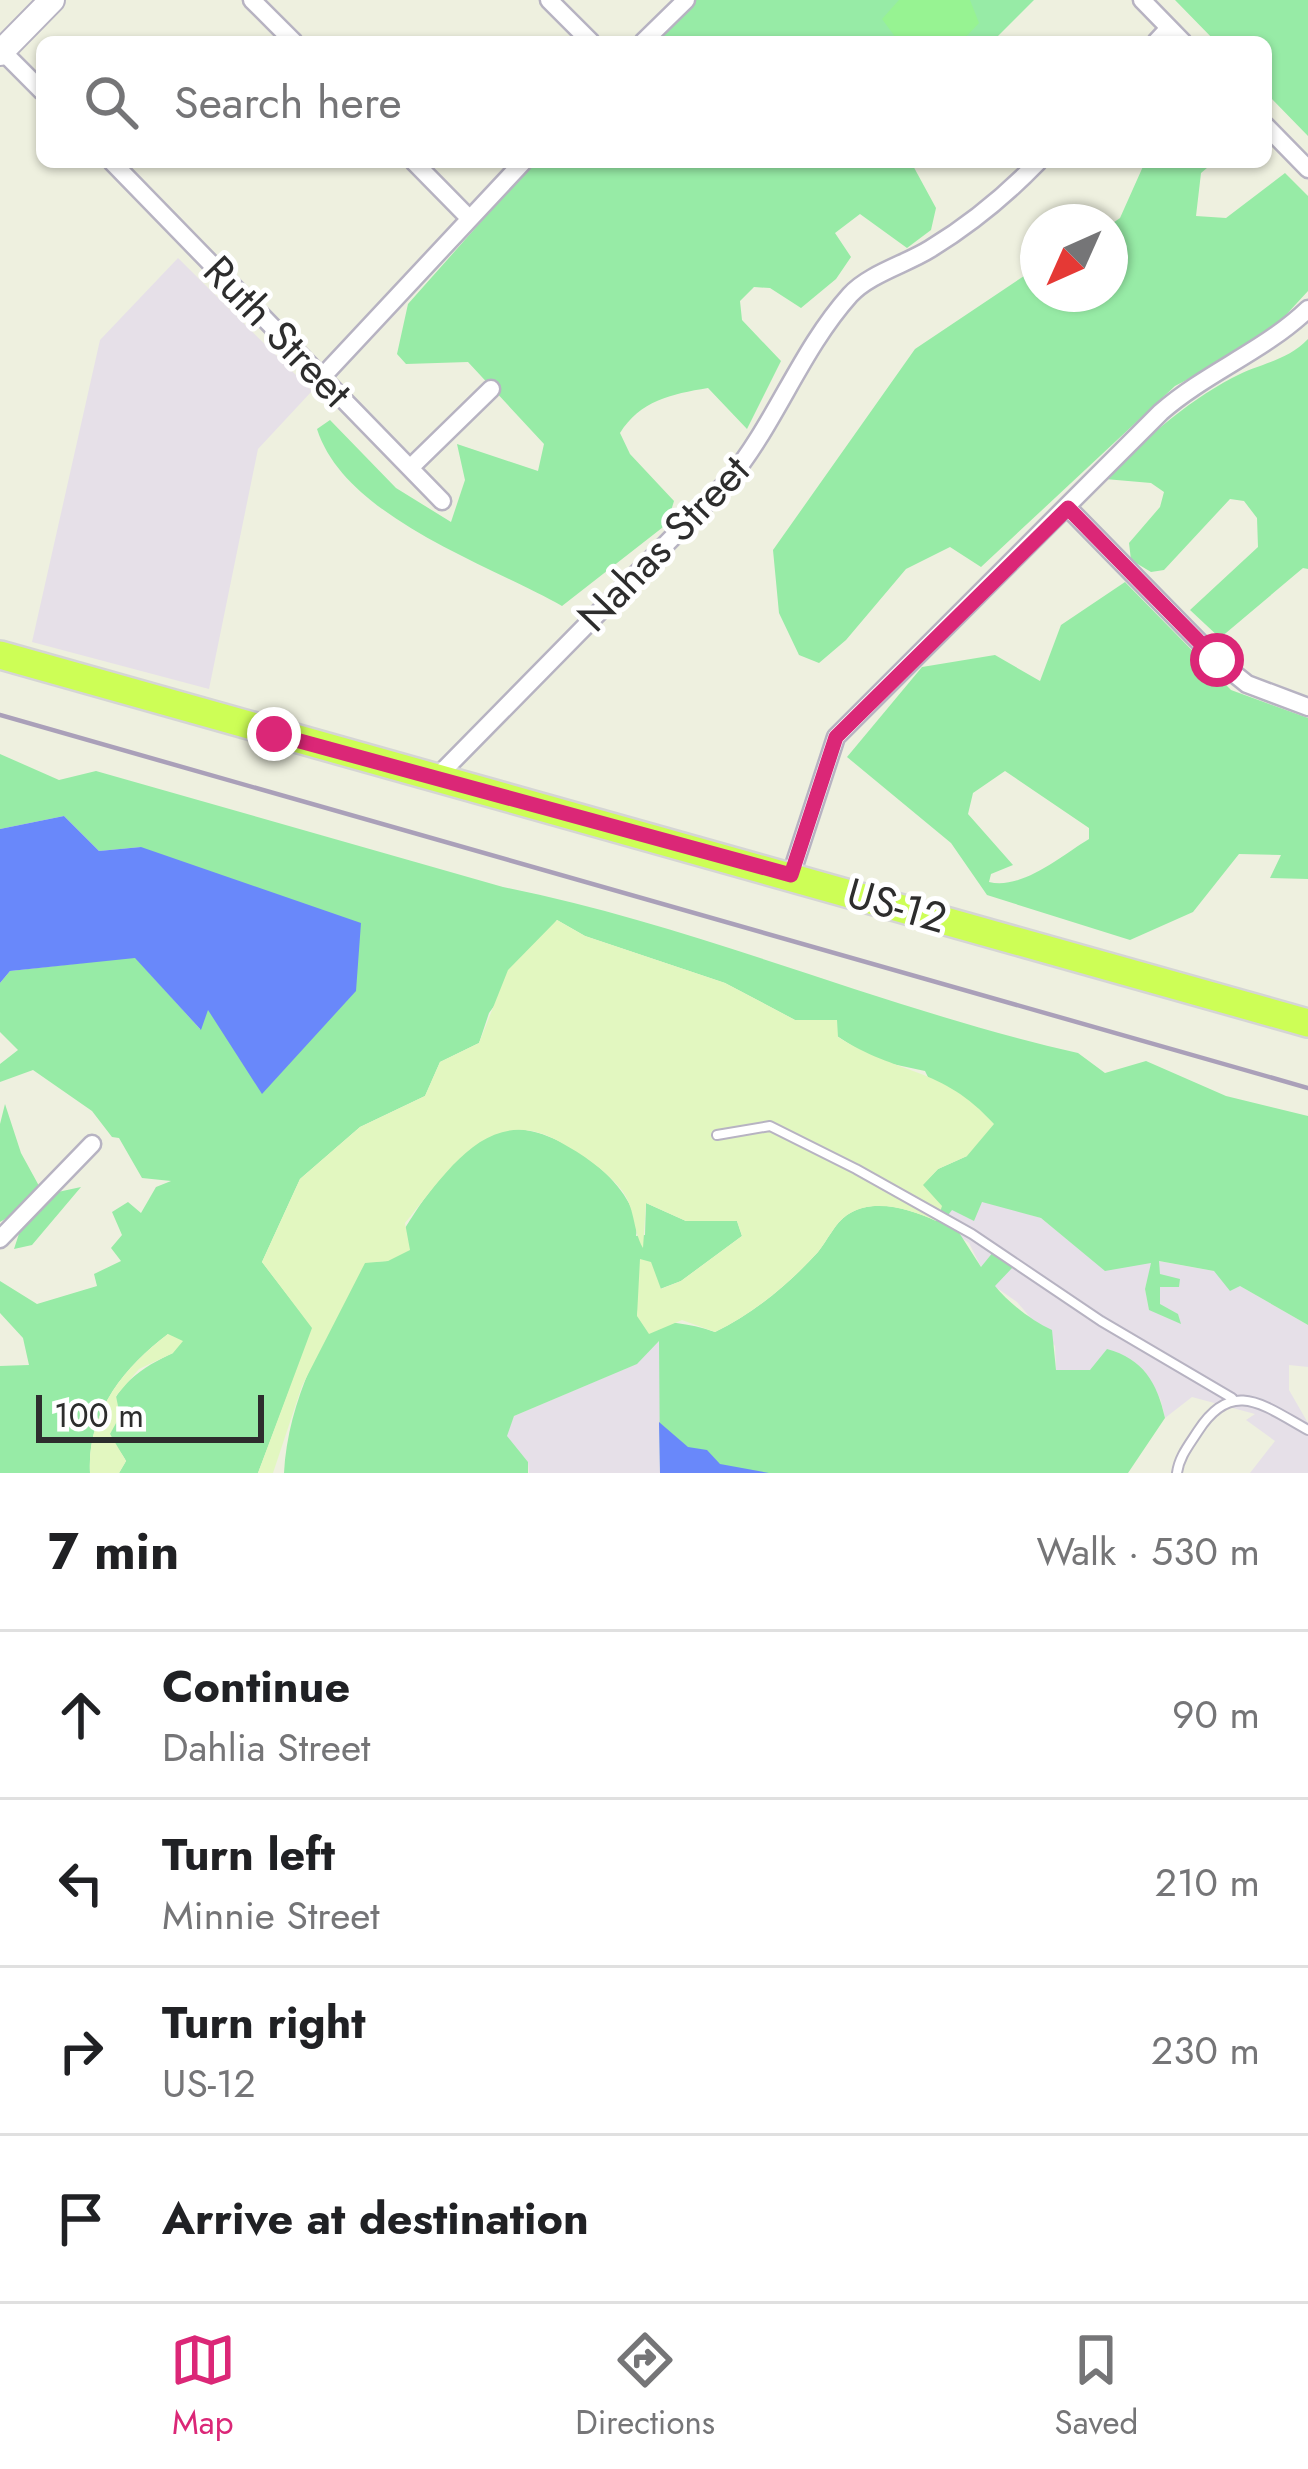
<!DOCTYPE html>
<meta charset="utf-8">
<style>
body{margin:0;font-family:Jost,sans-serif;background:#f2f2f2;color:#202124}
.compass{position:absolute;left:1020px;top:204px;width:108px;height:108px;border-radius:50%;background:#fff;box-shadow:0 3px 9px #0004;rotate:225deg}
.scale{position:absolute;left:36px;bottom:30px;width:228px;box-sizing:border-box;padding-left:12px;border:6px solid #2d2d2d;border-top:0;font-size:33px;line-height:42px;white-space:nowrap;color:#2d2d2d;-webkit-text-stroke:9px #fff;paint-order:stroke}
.stop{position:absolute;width:36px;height:36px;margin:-27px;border:9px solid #db2777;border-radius:50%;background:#fff}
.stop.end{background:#db2777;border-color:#fff;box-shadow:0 3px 12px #0008}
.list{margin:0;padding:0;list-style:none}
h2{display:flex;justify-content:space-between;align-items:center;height:156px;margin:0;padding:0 48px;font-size:51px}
h2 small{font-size:39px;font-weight:400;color:#757577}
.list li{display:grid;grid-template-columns:78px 1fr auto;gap:36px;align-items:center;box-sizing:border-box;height:168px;padding:0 48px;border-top:3px solid #e0e0e0}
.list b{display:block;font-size:45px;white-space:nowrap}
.list p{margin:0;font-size:39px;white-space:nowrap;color:#757577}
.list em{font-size:39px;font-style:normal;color:#757577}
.icon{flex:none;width:66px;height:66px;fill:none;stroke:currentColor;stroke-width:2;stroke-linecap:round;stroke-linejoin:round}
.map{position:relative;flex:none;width:1308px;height:1473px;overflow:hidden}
.search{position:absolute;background:#fff;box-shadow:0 3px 9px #0004;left:36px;right:36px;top:36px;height:132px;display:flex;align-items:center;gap:30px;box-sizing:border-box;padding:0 42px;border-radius:18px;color:#757577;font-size:45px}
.sheet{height:828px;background:#fff}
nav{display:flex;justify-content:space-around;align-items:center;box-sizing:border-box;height:168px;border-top:3px solid #e0e0e0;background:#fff;font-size:33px;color:#757577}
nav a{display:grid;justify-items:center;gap:6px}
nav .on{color:#db2777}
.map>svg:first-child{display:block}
</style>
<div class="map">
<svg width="1308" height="1473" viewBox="0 0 1308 1473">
<rect width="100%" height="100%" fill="#eef0df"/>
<path fill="#e6e0e8" d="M178,258L312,391L258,449L209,689L32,642L100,340Z
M982,1201L1041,1218L1105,1270L1152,1262L1145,1289L1149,1310L1177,1314L1160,1305L1158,1261L1214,1271L1308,1325V1367L1289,1365V1390L1308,1423V1473H1250L1275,1441L1246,1420L1255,1414L1192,1397L1165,1418L1160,1398L1090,1370H1056L1055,1346L1017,1302L994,1286L1003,1274L981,1267L969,1243L941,1223L951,1210Z
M660,1340V1473H529L528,1462L506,1436L514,1416L636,1364Z"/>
<path fill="#97eba6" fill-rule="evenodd" d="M694,0H1034L992,42H652Z
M1175,0H1308V136L1266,93V42H1216Z
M534,162H911L936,208L931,230L907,248L860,214L835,233L851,257L836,279L801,308L770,288L754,287L740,301L742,320L781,361L747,429L708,388C671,394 640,401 620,433L630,454L674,501L667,524L562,606C486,563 345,517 317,429L330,420L396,488L451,522L465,480L457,444L538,471L544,444L468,362L406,364L397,354L408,304Z
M1145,162H1214L1201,173L1196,216L1226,218L1285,173L1308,196V291L1262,341L1175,386L981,567L950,547L906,569L846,640L819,663L799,655L779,613L773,550L915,349L1024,276L1038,268V294H1110V225L1120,218Z
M1308,339V569L1303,568L1220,638L1190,610L1258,547L1257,518L1244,501L1230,499L1164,570L1151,572L1131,560L1129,543L1160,507L1164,492L1151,483L1105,479C1142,441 1185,403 1232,378C1259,363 1286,362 1308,339Z
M1125,582L1231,690L1308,718V879L1270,878L1281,855L1239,854L1193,912L1130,940L987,895L951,843L847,757L922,667L995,655L1040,681L1061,625ZM1005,771L1089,828V839C1061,856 1022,890 989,882L991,874L1013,865L968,814L973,793Z
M0,754L59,780L96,771L503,887C699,926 883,1009 1078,1053L1105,1073L1146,1061L1226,1096L1308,1116V1325L1240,1286L1230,1291L1214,1271L1159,1261L1160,1274L1180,1279L1179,1287H1160V1304L1178,1314L1181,1324L1149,1310L1145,1289L1151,1263L1105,1271L1041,1218L982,1202L974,1221L952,1210L942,1223L958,1231L981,1267L998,1246L1013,1267L995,1286C1009,1303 1032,1321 1052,1330L1056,1370H1090L1107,1349C1143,1359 1157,1382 1165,1418L1128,1473H660L659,1341L637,1364L514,1416L507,1436L528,1462V1473H284C288,1397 328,1327 365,1262L388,1261C405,1222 459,1139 504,1130C550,1120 644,1185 636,1236L645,1235L646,1203L686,1221H737L742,1236L681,1281L660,1289L643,1278L637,1316C665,1323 688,1322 715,1332C753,1314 789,1284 818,1252C827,1241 835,1223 847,1215C874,1197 909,1209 936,1221L922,1185L938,1169L967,1156L925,1071L874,1060L837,1036L836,1020H795L725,983L585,936L557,920L489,1013L479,1043L440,1062L425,1096L360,1127L300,1179L262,1262L313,1328L258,1473H119L126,1461C122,1453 112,1442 110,1434C101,1393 142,1367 173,1353L168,1334C123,1368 87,1413 90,1473H0V1366L29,1365L23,1338L0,1313V1281L37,1304L97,1286L94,1274L121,1261L111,1248L122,1235L112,1212L128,1202L141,1213L156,1187L171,1181L142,1178L119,1138L112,1137L92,1111L33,1070L0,1082V1064L18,1050L0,1032V983L10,971L135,957L200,1029L207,1008L141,847L99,851L64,816L0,829Z
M5,1104L21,1153L44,1195L81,1187L32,1245L14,1249L28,1206L0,1222V1124Z"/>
<path fill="#e2f7c0" d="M557,920L585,936L725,983L795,1020H837L838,1037C897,1075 942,1066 994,1124L967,1156L938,1169L923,1185L942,1206L937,1221C910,1210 875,1197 847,1215C835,1223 827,1241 818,1252C789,1284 753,1314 715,1332L682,1320L649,1334L637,1316L640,1259L651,1262L661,1289L681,1281L742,1236L737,1221H686L646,1203L643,1248C632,1229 636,1207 620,1188C604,1169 582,1154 560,1142C488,1101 447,1173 405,1223L410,1250L388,1261L365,1263L302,1386L273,1473H258L312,1328L262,1262L300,1179L360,1127L425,1096L440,1062L479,1043L508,970Z
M168,1334L183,1341L173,1353L139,1369L116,1396L120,1416L110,1434L126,1461L119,1473H90C87,1413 123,1368 168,1334Z"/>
<path fill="#97f392" d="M899,0H970L979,23L961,42H899L882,19Z"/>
<path fill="#6988fa" d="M64,816L99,851L141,847L361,923L356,991L262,1094L208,1010L201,1030L135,958L10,971L0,983V829Z
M659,1422L688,1447L707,1450L720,1464L769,1473H660Z"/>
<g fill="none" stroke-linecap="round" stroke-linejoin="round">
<g stroke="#b7b3c2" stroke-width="12">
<path id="lane" d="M717,1135L770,1126L856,1169L972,1234L1101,1321L1232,1398
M1177,1473C1179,1457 1189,1445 1198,1431C1232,1378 1263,1405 1308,1430"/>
</g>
<g stroke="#b7b3c2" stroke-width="21">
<path id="street" d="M252,0L294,42
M549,0L591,42
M1142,0L1183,42
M643,42L686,0
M1156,42L1169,28
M2,51L42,91
M1266,126L1308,169
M112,162L442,501
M414,162L468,217
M323,376L523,162
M410,468L491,389
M1068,508L1217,660L1247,684L1308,707
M434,780L728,481C776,423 800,351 850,295C869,274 906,264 930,249C971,224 1005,196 1038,162
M791,875L836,737L1161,412C1207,372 1264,351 1308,309
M0,1239L92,1144"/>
</g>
<g stroke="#b7b3c2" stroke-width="28">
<path id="secondary" d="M0,53L52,0"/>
</g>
<g stroke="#d5d5d5" stroke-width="32">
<path id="primary" d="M0,655L1308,1023"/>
</g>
<use href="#lane" stroke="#fff" stroke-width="8"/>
<use href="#street" stroke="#fff" stroke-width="16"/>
<use href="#secondary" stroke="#fff" stroke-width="24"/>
<use href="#primary" stroke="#cdfe56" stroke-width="27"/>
<path stroke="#aaa0b9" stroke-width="4.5" d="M0,715L1308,1088"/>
</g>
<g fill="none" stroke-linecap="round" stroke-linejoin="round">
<path stroke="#db2777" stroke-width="15" d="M274,734L791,875L836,737L1068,508L1217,660"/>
</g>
<g text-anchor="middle" stroke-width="10" stroke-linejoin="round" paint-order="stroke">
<g font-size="42" fill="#2d2d2d" stroke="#fff">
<text transform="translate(278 331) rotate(46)" y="15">Ruth Street</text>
<text transform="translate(663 543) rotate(-46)" y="15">Nahas Street</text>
<text transform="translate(897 905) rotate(16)" y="15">US-12</text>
</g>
</g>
</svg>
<svg class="compass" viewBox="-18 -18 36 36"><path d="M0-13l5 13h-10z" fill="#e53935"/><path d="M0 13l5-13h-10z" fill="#757577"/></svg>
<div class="scale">100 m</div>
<div class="stop" style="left:1217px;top:660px"></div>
<div class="stop end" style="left:274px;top:734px"></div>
<div class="search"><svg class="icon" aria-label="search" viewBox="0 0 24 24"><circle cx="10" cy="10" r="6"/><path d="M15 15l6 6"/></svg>Search here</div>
</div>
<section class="sheet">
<h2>7 min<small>Walk · 530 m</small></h2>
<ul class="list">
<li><svg class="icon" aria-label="ahead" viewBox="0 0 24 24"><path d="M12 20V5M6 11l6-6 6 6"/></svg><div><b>Continue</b><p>Dahlia Street</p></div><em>90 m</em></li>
<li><svg class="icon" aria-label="left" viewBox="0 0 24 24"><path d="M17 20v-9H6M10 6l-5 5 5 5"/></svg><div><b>Turn left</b><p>Minnie Street</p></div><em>210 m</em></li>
<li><svg class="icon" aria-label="right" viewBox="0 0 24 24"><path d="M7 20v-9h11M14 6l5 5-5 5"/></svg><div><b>Turn right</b><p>US-12</p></div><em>230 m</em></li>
<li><svg class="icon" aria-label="arrive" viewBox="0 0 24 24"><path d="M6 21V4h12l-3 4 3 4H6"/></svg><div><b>Arrive at destination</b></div></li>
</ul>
</section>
<nav>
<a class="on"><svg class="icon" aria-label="map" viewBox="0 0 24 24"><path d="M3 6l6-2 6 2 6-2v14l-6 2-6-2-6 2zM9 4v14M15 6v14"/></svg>Map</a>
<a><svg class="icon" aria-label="directions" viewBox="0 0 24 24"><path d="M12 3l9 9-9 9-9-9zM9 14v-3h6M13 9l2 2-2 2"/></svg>Directions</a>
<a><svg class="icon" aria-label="saved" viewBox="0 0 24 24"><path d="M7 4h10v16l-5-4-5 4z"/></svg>Saved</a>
</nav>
